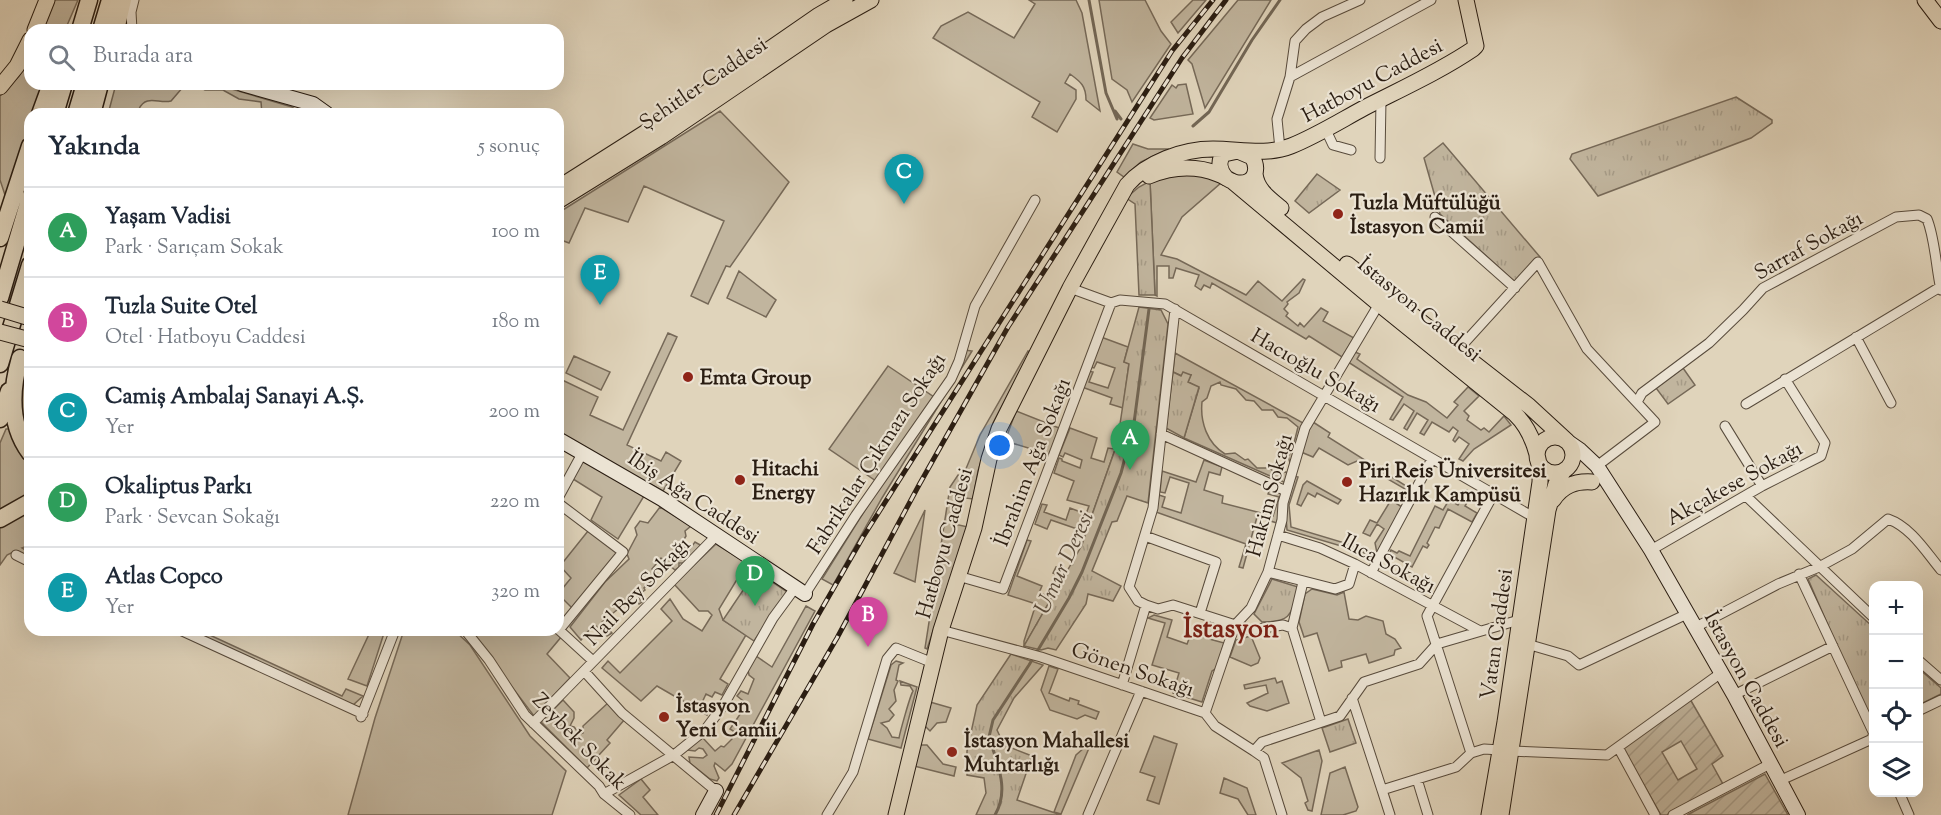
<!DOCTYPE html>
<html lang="tr">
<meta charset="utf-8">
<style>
body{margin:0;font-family:"Sorts Mill Goudy",serif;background:#f6f6f7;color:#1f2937}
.controls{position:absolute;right:18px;bottom:18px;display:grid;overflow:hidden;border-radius:12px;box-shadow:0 6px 24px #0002}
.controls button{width:54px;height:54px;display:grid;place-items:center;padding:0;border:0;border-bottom:2px solid #e0e1e3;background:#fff;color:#1f2937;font:30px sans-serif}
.you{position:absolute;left:1000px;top:446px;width:21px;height:21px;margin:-15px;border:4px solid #fff;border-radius:50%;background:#1a73e8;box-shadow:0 0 0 9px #1a73e833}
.badge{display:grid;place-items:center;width:39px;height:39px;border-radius:50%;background:#8f2418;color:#fff;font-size:20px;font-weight:700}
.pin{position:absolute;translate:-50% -50px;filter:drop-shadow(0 2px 3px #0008)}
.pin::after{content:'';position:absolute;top:32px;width:21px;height:18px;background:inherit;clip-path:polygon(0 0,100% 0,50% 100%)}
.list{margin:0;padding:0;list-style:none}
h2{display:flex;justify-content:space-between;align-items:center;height:78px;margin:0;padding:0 24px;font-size:26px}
h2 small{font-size:20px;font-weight:400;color:#747a83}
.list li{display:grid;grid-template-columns:39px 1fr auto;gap:18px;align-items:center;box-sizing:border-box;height:90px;padding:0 24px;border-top:2px solid #e0e1e3}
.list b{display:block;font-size:22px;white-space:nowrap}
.list p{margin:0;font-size:20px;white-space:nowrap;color:#747a83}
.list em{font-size:20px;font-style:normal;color:#747a83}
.icon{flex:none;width:33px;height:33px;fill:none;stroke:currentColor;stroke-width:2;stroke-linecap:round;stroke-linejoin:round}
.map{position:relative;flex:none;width:1941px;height:815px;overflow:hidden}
.search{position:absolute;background:#fff;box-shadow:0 6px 24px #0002;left:24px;top:24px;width:540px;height:66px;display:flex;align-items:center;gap:15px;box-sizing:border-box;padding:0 21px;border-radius:18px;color:#747a83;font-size:22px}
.panel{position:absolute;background:#fff;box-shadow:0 6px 24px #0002;left:24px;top:108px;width:540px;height:528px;border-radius:18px}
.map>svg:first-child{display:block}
</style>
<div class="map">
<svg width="1941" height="815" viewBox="0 0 1941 815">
<defs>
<pattern id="park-tufts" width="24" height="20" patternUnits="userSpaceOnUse" patternTransform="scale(1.5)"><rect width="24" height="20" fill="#c1b59e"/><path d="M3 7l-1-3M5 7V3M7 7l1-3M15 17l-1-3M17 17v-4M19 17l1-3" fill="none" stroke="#a69b87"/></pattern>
<pattern id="garden-furrows" width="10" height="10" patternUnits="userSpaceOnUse" patternTransform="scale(1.5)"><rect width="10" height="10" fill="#c1b59e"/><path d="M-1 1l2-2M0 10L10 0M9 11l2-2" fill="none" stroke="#a69b87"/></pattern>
</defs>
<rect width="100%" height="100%" fill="#e0d4bb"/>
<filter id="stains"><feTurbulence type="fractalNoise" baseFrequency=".00333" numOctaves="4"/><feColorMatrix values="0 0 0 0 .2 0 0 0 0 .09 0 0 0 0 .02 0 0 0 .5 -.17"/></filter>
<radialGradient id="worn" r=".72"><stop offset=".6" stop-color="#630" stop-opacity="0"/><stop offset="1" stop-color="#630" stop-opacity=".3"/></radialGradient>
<path fill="#c1b59e" stroke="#766958" stroke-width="1.5" d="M53,0H78L65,30H41Z
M1029,0H1076L1082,13L1100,111L1086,100C1086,86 1081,82 1070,74L1065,83L1076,90V99L1057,132L1032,117L1040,102L933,38L941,26L968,12L1014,38L1035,4Z
M1099,0H1145L1161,31L1171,44L1132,102L1127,90L1112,79Z
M1193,0H1206L1178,33L1171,22Z
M1238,0H1271L1205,108L1192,64L1188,60Z
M30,56V84H44L33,114H30V124L7,208L6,198L0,180V96L19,76Z
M116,84H190L183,87L171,101C159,104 146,94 139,109V114H108Z
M194,84H215L292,107L301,114H262L261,102L239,99L223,90H205Z
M1186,84L1193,114L1154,120L1150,118L1172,85L1176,88L1178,85Z
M720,111L789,182L730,267L726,266L708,304L691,296L724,221L644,186L628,222L585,208L569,243L561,240L558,245V213Z
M1133,144L1148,149H1169L1141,162L1124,177L1117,172Z
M1194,174L1222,182L1182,217L1161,255L1177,259L1246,295L1258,281L1282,301L1303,279L1305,280L1299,293L1287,302L1288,304L1284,309L1288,313L1286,316L1298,326L1300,323L1304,327L1321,308L1328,312L1323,321L1354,338L1342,357L1309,336L1306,339L1212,283L1210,288L1204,285L1201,290L1195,286L1199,275L1176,268L1173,278H1169V266H1157V296L1155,295L1150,181L1162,177Z
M739,271L776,300L766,317L727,298Z
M668,333L677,337L627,445L661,461L666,452L681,461L663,491L558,434V378L598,397L590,415L623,430Z
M1101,337L1128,347L1124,362L1129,363L1123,408L1110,404L1112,398L1082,387L1088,371L1093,372L1089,382L1108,388L1115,368L1097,362L1094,368L1090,367Z
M965,350L972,351L882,498L833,585L822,579Z
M1028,351L1030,352L993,423L978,471L973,499L958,497L954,524L968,527L927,649L925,648L950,487L958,475L963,476L980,435Z
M1355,352L1360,354L1357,359L1408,395L1426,402L1447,418L1458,405L1454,402L1468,387L1479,396L1464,411L1469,416L1467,420L1481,430L1484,428L1489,432L1504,416L1511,425L1474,449L1463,461L1459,459L1469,444L1459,437L1455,442L1453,440L1458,431L1453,427L1449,432L1432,422L1424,435L1420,433L1428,420L1417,413L1407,430L1404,428L1414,411L1404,404L1393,420L1390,419L1403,397L1348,362Z
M1175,353L1305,424L1290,463L1288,456L1292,451L1298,427L1287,418L1278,417L1273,410H1262L1254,401L1246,400L1236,389L1221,385L1220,382L1211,386L1207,398L1202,402C1200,422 1207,443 1225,454L1235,453L1245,460L1248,459L1257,468H1270L1275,473L1286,472L1290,474L1286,483L1184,438L1199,388L1188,382L1191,375L1182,376L1173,372Z
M28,354H30V445L20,419L23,372Z
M574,356L610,372L601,390L566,373Z
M888,366L934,397L876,481L829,449Z
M1016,411L1059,428L1048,459L1034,454L1035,450L1005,441Z
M1313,422L1330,433L1328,437L1411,489L1410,492L1357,461L1348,465L1319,448L1313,457L1301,452L1307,433Z
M1070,428L1097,438L1091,458L1104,462L1108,448L1114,449L1116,443L1117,444L1086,532L1051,520L1047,529L1035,524L1042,504L1047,505L1044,512L1066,520L1070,508L1086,514L1089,506L1067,500L1074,481L1054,473L1059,458L1062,459V461L1080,468L1082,460L1065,453L1063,457L1059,455Z
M6,429H10L30,462V497L0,513V443Z
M584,459L644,496L618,539L591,520L602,497L573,479Z
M1204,460L1222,467L1220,475L1209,472L1204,490L1223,496L1222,503L1273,516L1279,497L1268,494L1270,487L1282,492L1277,523L1257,517L1243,568L1239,567L1246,544L1156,512L1159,495L1165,497L1162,507L1181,513L1189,483L1170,477L1165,493L1160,492L1162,471L1196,482Z
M1294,476L1298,477L1289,505L1291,527L1368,550V554L1287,530L1285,505Z
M1307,481L1341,500L1338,504L1317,493L1315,497L1308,493L1301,506L1297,504L1303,485Z
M1467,490L1472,494L1465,506L1477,513L1472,522L1448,509L1439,528L1435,527L1427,543L1429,545L1427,548L1423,546L1412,567L1389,554L1391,550L1397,553L1399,551L1410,556L1435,506L1443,510L1449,500L1458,505Z
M1391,500L1402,507L1377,553L1375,543L1384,529L1377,524L1370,536L1363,533L1370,520L1377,523Z
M30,507V545L22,548L30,553V558L15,551L7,555L0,565V525Z
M660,507L691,526L685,531L686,536L681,544L689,550L695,542L702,546L684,563H679V567L675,570L661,558L652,569L658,575L644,588L645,590L637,596L642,602L639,604L633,597L602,622L612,633L607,636L600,627L598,628L594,624L581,640L570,627L605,582L629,559L627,554L637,535L635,528L640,521L648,523Z
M925,510L915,582L894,573Z
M588,531L619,553L572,608L558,594L571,578L560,566Z
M1027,540L1031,541L1017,576L1042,586L1039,593L1049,596L1061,576L1053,573L1056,567L1067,571L1024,646V641L1036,604L1008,595Z
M716,544L747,563L719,609L723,620L746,635L720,679L728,684L722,695L715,692L712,697L706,694L700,707L708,711L707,715L657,686L641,701L602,668L608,661L620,673L672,621L661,609L670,599L683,619L702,631L712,615L708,611H699L674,584Z
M1312,589L1337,595L1344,592L1349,619L1358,620L1366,616L1383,621L1386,634L1395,639L1401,648L1395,650L1394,655L1369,663L1366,654L1341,661L1342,667L1329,671L1317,633L1304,637L1299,622L1305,594Z
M806,606L815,611L732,764L725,771L715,763L714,766L719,778L717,781L710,779L690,763L689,757L703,758L707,755L703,749L699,748L695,751L687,750L702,737L715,751L721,746L724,747L732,739L730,736L735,732L730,729L747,704L737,696L741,691L748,694L754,679L749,675L748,670L756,656L772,667Z
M1154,615L1172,620L1167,637L1187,644L1191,634L1224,643L1217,668L1212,671L1202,702L1173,693L1179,673L1152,665L1165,623L1148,618Z
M188,630H199L342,696L346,689L363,696L353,705Z
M371,630H385L367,686L348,679Z
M404,630H454L470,645L530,736L566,771L552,815H348L375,718Z
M480,630H555L562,636L547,654L570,678L534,716L475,638Z
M1251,636L1260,658L1258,663L1251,666L1230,657L1236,640Z
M896,661L903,663L899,665L896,680L898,681L894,690L896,701L889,709L894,715L889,721L881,723L887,728L892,737L899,738C900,732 910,696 913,691L910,686L901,685L900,681L917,687L901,748L868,739L891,665Z
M1049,666L1058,669L1049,693L1069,701L1070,698L1079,701L1078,704L1099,712L1096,719L1085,715L1077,719L1050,710L1041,690Z
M1275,678L1277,683L1282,681L1289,703L1267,711L1250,706L1247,703L1268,693L1266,685L1245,689L1244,685Z
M563,700L574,712V718L570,726L574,727L580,734L583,733V726L609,702L625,719L607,740L610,743L587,768L541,722Z
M930,702L951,708L946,722L937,723L930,731L924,725Z
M1154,736L1177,744L1159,804L1147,800L1155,777L1140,772Z
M1092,741L1061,814L1054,812L1076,755Z
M919,745H927L943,764L956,767L954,776L914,766Z
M1319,750L1322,761L1312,811L1308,810L1305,803L1308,801L1301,778L1282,763Z
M1345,767L1358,807L1356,811L1343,815H1321L1330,773Z
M1224,778L1247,788L1256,815H1248L1238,799L1220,793Z
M641,779L650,790L643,797L658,815H641L619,795Z"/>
<path fill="url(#park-tufts)" stroke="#766958" stroke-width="1.5" d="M1736,97L1772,120V123L1751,138L1598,196L1570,159L1572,154Z
M1443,143L1540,257L1515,282L1440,214L1424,158Z
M1317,174L1340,190L1309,213L1295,201Z
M1150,181L1155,295H1139L1135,204L1126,198L1139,187Z
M1139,307L1161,310L1168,324L1148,503L1127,496L1117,521L1112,522L1092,571L1121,586L1113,601L1088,594L1086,604L1056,650L1048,648L1041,650L1024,646L1082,545L1086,532L1117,444L1129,364L1124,362Z
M1683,368L1695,385L1668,404L1656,388Z
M1173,372L1181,376L1183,372L1191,375L1188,382L1199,387L1184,438L1166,428Z
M756,571L787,592L754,641L723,620Z
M1816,575L1873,627L1872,727L1808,579Z
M1272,579L1298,587C1291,614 1293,622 1262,622L1254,614Z
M1011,654L1043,665L1014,698L997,730L1004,745L1032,756L1017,800L1061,815H976L986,793L984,778L967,775V751L977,705Z
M1918,668L1941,688V694L1919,705Z
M1348,719L1356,743L1330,752L1322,728Z"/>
<path fill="url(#garden-furrows)" stroke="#766958" stroke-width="1.5" fill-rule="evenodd" d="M1690,699L1723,756L1712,764L1724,786L1667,815H1661L1623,748ZM1681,741L1697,769L1678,780L1662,752Z
M1765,774L1788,815H1687Z"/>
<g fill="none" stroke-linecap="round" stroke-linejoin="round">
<path stroke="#726655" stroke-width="3" d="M1089,0L1106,93L1117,119
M1115,111L1121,119
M1193,126L1209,112L1252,40L1280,0
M995,815C1010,789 997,764 989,737L993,720L1029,665L1069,598L1082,572L1121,473L1134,423L1149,309"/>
<g stroke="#584b3c" stroke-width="11">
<path id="street" d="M132,30L131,12L134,0
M1290,77L1431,0
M1325,128L1333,145L1351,150
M1280,149L1277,119L1290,77L1295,41L1306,29L1322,17L1360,0
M1380,158L1381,100
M1435,217L1515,288
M1070,288L1111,303L1120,300L1165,304L1535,518
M1856,337L1891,403
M1457,351L1538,262L1587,349L1655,422L1597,466
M1637,402L1642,393L1709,343L1743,310L1763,288L1896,217L1919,215L1927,219C1935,238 1936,268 1941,290
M1746,404L1940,287
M1725,426L1762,486
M1161,434L1286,491
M1746,496L1874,618
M558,498L583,452
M558,503L623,552L559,630
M1278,535L1320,548L1355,564L1480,631
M1145,536L1216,562L1200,613
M1651,550L1762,486L1821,456L1825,443L1785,379
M16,555L30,562
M1268,572L1335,589L1349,584L1355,564
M1371,573L1432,459
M1799,574L1874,734
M958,576L1003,589L1111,303
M1303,582L1292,628L1321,722
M805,594L856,515L951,379L959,361L975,306L1035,200
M1146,605L1158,609L1173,605L1251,630L1283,625L1292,628
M1694,628L1778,584L1819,567L1852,549L1888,519C1911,527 1926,552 1941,570
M558,629L593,661
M180,630L363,714
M465,630L489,660L525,715L599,786L604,794L630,815
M941,630L1041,657L1205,713L1215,726L1254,751L1262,742L1340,716L1364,682L1419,664L1437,644L1519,620
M1527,644L1568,656L1579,665L1687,614
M1918,660L1941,680
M584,671L622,713L716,791
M1122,685L1146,605L1138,601L1129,587L1153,508L1175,309
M1734,695L1833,646
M1352,698L1382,790
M1918,711L1941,700
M1205,713L1235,625L1251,608L1268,572L1282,520L1283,503L1305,428L1379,304
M361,717L395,630
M533,723L716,536
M1618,747L1655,815
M1254,751L1264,758L1282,815
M1511,751L1607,755L1721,673
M1471,753L1427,616L1493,495
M1417,779L1428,815
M1779,781L1872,739L1874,732
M1899,792L1909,815
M604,794L674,755L705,730L723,706L773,618L795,588
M827,815L853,772L887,659L896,648L933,663
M1088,815L1141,691
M1390,815L1382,790L1456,767L1471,753L1484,749L1500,750
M1673,815L1770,764"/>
</g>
<g stroke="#2a1d12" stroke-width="16">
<path id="secondary" d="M242,84L313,104L327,114
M558,439L662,499L805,594
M1567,441L1580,450L1597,466L1651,550L1734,695L1798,815
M703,815L716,791"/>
</g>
<g stroke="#2a1d12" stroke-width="17">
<path id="primary" d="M1925,0L1941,21
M35,30L47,0
M0,87L17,66L30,40
M1255,174C1257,190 1269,198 1281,208
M1149,176C1171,167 1195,165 1218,174C1225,176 1231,183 1239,183C1256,184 1259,168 1252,157L1238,151L1224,154C1217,161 1220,171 1226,178
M1232,181L1379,304L1515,414C1532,430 1541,459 1540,482L1505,722L1489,815
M558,188L684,108L819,15L845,0
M558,201L661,137L826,25L871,0
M1347,264L1529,406L1567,441
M1537 455a18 18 0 1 1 36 0a18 18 0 1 1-36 0Z
M1553,500C1563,485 1576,481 1592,482
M896,815L941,630L974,528L989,459L999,429L1070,288L1127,185C1147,162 1183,149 1213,149C1240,149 1265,156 1291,146C1316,136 1340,121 1364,108C1401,89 1439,72 1473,49L1476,46L1466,0
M1501,815L1548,510L1556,484L1563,472"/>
</g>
<g stroke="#2a1d12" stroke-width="19">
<path id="highway" d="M80,30L89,0
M101,30L110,0
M116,30L123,0
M40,114L51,84
M55,114L64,84
M76,114L85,84
M92,114L100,84
M0,238L30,146
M0,298L30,197
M20,358C11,389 9,425 30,453
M0,364L30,265
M0,419L9,391
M0,519L30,502"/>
</g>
<use href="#street" stroke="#ebe3d3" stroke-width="9"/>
<use href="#secondary" stroke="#ebe3d3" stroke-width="14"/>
<use href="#primary" stroke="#e0d4bb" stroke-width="15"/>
<use href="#highway" stroke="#e0d4bb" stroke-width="16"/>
<g stroke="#2a1d12" stroke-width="5">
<path id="rail" d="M716,815L813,624L863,537L1172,51L1213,0
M734,815L837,638L919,485L1008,327L1182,58L1226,0"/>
</g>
<use href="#rail" stroke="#ebe3d3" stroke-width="3" stroke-dasharray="9" stroke-linecap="butt"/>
<g stroke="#2a1d12" stroke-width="17" stroke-linecap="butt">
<path id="primary-bridge" d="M0,309L30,318
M0,332L30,340"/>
</g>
<use href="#primary-bridge" stroke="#e0d4bb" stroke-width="15"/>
</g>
<g fill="#8f2418" stroke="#ebe3d3" stroke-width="2">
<circle cx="1338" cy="214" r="6"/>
<circle cx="688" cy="377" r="6"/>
<circle cx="740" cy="480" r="6"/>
<circle cx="1347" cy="482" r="6"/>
<circle cx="664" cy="717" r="6"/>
<circle cx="952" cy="752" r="6"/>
</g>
<g text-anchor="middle" stroke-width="4.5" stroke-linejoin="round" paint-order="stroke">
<g font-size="21" fill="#2a1d12" stroke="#ebe3d3">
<text transform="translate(1372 80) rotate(-28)" y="7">Hatboyu Caddesi</text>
<text transform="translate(703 83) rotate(-34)" y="7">Şehitler Caddesi</text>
<text transform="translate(1808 245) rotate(-29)" y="7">Sarraf Sokağı</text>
<text transform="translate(1420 309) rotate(39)" y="7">İstasyon Caddesi</text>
<text transform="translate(1316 370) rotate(30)" y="7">Hacıoğlu Sokağı</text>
<text transform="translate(876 453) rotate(-57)" y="7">Fabrikalar Çıkmazı Sokağı</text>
<text transform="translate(1032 462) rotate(-69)" y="7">İbrahim Ağa Sokağı</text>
<text transform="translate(1734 483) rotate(-29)" y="7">Akçakese Sokağı</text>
<text transform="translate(1269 495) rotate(-75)" y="7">Hakim Sokağı</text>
<text transform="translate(694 497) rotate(33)" y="7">İbiş Ağa Caddesi</text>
<text transform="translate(944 543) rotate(-74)" y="7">Hatboyu Caddesi</text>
<text transform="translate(1389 563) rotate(28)" y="7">Ilıca Sokağı</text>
<text transform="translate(637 591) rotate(-46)" y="7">Nail Bey Sokağı</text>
<text transform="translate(1496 634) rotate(-82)" y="7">Vatan Caddesi</text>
<text transform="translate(1133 669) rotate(19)" y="7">Gönen Sokağı</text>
<text transform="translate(1747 679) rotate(61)" y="7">İstasyon Caddesi</text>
<text transform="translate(580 741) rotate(46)" y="7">Zeybek Sokak</text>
</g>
<g font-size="21" font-weight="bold" fill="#2a1d12" stroke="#ebe3d3" text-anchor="start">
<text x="1350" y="209">Tuzla Müftülüğü<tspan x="1350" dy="24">İstasyon Camii</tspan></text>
<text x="700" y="384">Emta Group</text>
<text x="752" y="475">Hitachi<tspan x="752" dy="24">Energy</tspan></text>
<text x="1359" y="477">Piri Reis Üniversitesi<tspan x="1359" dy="24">Hazırlık Kampüsü</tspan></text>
<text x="676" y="712">İstasyon<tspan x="676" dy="24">Yeni Camii</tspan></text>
<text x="964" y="747">İstasyon Mahallesi<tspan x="964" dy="24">Muhtarlığı</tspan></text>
</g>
<g font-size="22" font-style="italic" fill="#544739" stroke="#ebe3d3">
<text transform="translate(1063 562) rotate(-65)" y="8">Umur Deresi</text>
</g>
<g font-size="27" font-weight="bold" fill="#7a1f14" stroke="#ebe3d3">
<text x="1231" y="637">İstasyon</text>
</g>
</g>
<rect width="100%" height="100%" filter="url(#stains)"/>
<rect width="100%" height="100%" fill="url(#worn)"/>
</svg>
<div class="controls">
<button>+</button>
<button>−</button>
<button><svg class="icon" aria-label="locate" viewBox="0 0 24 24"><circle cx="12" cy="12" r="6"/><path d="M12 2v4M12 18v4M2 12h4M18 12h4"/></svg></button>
<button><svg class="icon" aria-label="layers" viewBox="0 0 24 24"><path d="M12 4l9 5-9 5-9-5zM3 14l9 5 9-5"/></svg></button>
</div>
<div class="you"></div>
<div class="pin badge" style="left:1130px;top:470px;background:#2e9e5b">A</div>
<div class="pin badge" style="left:868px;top:647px;background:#d1479c">B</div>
<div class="pin badge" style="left:904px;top:204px;background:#0f9aa8">C</div>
<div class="pin badge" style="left:755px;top:606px;background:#2e9e5b">D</div>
<div class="pin badge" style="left:600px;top:305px;background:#0f9aa8">E</div>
<div class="search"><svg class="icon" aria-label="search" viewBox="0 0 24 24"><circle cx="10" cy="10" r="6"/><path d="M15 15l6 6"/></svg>Burada ara</div>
<section class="panel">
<h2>Yakında<small>5 sonuç</small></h2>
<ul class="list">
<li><span class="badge" style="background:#2e9e5b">A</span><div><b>Yaşam Vadisi</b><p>Park · Sarıçam Sokak</p></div><em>100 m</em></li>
<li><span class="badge" style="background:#d1479c">B</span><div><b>Tuzla Suite Otel</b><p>Otel · Hatboyu Caddesi</p></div><em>180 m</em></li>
<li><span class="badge" style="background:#0f9aa8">C</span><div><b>Camiş Ambalaj Sanayi A.Ş.</b><p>Yer</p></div><em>200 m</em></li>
<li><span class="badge" style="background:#2e9e5b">D</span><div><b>Okaliptus Parkı</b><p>Park · Sevcan Sokağı</p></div><em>220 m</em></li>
<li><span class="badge" style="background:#0f9aa8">E</span><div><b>Atlas Copco</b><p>Yer</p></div><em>320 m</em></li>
</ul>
</section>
</div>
